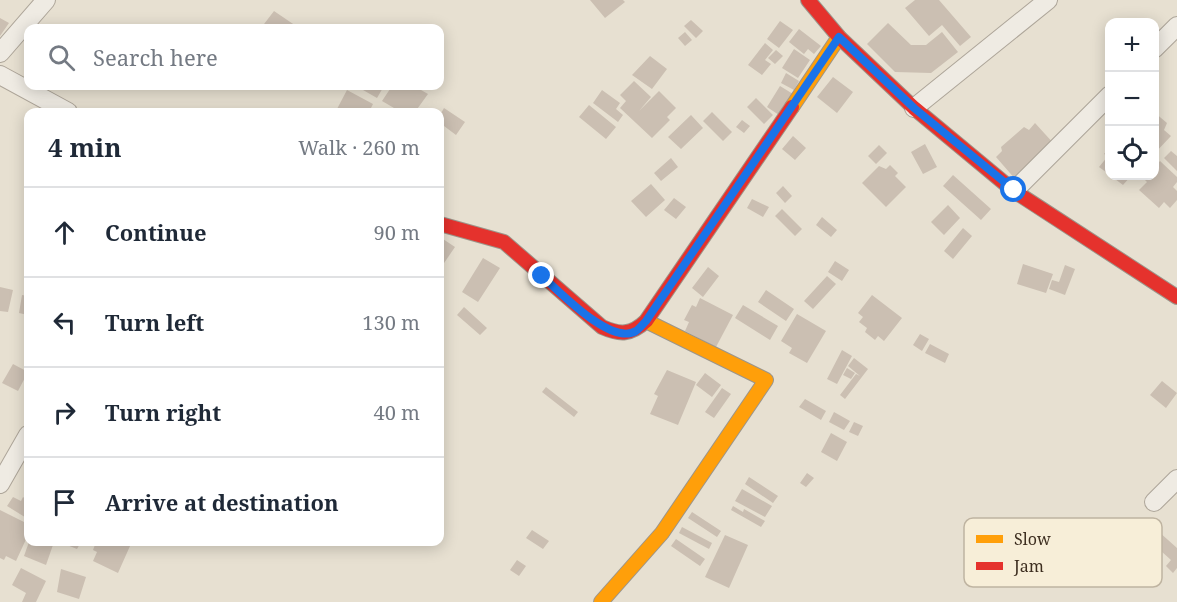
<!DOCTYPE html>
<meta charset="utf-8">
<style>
body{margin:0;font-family:"Noto Serif",serif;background:#f6f6f7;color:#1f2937}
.controls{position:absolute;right:18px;top:18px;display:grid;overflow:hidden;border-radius:12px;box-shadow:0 3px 15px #0003}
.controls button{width:54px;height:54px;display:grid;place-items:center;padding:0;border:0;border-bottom:2px solid #e0e1e3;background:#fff;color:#1f2937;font:30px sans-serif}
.stop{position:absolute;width:18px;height:18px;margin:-14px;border:4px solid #1a73e8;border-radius:50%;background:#fff}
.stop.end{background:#1a73e8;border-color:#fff;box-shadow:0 2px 6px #0008}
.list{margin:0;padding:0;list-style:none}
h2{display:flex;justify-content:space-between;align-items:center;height:78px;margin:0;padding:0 24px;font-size:26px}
h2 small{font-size:20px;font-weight:400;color:#747a83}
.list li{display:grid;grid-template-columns:39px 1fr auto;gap:18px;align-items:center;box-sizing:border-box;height:90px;padding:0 24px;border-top:2px solid #e0e1e3}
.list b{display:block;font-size:22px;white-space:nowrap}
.list em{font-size:20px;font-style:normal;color:#747a83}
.icon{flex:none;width:33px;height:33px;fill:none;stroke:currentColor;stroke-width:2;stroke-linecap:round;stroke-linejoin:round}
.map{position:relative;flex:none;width:1177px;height:602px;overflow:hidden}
.search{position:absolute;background:#fff;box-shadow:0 3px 15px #0003;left:24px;top:24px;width:420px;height:66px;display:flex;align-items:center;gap:15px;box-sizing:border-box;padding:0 21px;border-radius:12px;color:#747a83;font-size:22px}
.panel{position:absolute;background:#fff;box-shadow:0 3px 15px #0003;left:24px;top:108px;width:420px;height:438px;border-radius:12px}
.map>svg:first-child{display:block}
</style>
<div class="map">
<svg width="1177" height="602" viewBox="0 0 1177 602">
<rect width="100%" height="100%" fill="#e7e0d1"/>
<path fill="#cbbfb2" d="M590,0H623L625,2L605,18Z
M915,0H939L971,37L960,46L942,25L929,36L905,8Z
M274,11L299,28H261Z
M0,18L9,23L0,36Z
M691,20L703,31L696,38L684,26Z
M780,21L793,30L779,48L767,39Z
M888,23L911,45H926L942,32L958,52L931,73L895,72L867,44Z
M799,29L821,46L814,54L808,49L804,54L789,42Z
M685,32L692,40L685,46L678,38Z
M765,43L773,50L765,60L771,64L762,75L748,65Z
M794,49L810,60L798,78L782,68Z
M776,50L783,56L775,64L768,58Z
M650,56L667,69L652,89L632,75Z
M786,73L799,81L794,90L781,83Z
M833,77L853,92L837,113L817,97Z
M634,81L651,97L639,111L659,91L676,108L667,117L670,120L652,138L620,108L626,101L620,95Z
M356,86H384L377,98Z
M392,86H414L428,94L415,112H391L394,108L382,101Z
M780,86L793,94L779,115L767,107Z
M347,90L373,104L369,112H343L337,109Z
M602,90L620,103L616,109L623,115L618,122L593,103Z
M756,98L773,115L764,124L747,107Z
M589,105L616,127L606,139L579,117Z
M444,108L465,122L456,135L440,123V115Z
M712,112L732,132L723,141L703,121Z
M1154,112L1167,123L1164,130L1171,136L1154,154Z
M691,115L703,128L681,149L668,137Z
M742,120L750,126L744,133L736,127Z
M1035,123L1055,145L1016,180L996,157L1002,151L1001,147L1024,127L1029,130Z
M793,136L806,148L795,160L782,149Z
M925,144L937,167L923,174L911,152Z
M879,145L887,153L876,164L868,156Z
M1110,147V175L1099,167L1108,156L1104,154Z
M1171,151L1177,156V171L1164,158Z
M671,158L678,167L661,181L654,173Z
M1160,161L1177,177V182L1173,187L1177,191V200L1170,208L1164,202L1159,208L1139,190L1147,182L1144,179L1147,176H1154V168Z
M890,165L898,173L895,176L906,187L886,207L862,183L879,166L886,169Z
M953,175L991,209L981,220L943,186Z
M1111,176H1131L1123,185Z
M651,184L665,200L646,217L631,201Z
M783,186L792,196L785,203L776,193Z
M674,198L686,207L676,219L664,210Z
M752,199L769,207L763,217L747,208Z
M948,205L960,218L944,235L931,222Z
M782,209L802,229L795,236L775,216Z
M822,217L837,230L831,237L816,225Z
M963,228L972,236L953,259L944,251Z
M440,237L455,247L440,269Z
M483,258L500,268L478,302L462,292Z
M835,261L849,270L842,281L828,272Z
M1023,264L1053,274L1046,293L1017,284Z
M1065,265L1075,269L1065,295L1049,289L1052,280L1059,282Z
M708,267L719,276L703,297L692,288Z
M827,276L836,284L813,309L804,301Z
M0,287L13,290L8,312L0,311Z
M766,290L794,309L786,321L758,302Z
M22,295L28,296V315L19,313Z
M872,295L902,318L884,341L878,336L875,340L865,332L867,328L859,322L863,317L858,313Z
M700,298L733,315L716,347L685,331L689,322L684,320L692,305L696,307Z
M743,305L778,326L770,340L735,318Z
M464,307L487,328L480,335L457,315Z
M797,314L826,331L807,363L789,353L792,348L781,341Z
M920,334L929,339L922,351L913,345Z
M930,344L949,354L945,363L925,353Z
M842,350L852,356L837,384L827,379Z
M854,358L868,369L845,399L840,395L856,374L860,376L848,366Z
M13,364L28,372L18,391L2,383Z
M847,368L855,373L851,379L843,375Z
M667,370L696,382L678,425L650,414L658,396L654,394Z
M705,373L721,385L712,397L696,385Z
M1162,381L1177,393L1166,408L1150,395Z
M546,387L578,412L574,417L542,392Z
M722,388L731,394L714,418L705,412Z
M805,399L826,411L821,420L799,407Z
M834,412L850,421L844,430L829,422Z
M854,422L863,426L858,436L849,432Z
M831,433L847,442L837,461L821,452Z
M807,473L814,478L806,487L800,483Z
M749,477L778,496L773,503L745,484Z
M742,489L772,506L765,517L735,501Z
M13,497L21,501L23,497L28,501V519L7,506Z
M733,506L743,512L744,509L765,521L761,527L731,510Z
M0,510L28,524V535L16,561L6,556L4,560L0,558Z
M692,512L721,531L717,537L688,518Z
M1149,523L1177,548V568L1173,573L1166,566L1171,560L1140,532Z
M682,527L712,543L709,549L679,533Z
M532,530L549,541L543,549L526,538Z
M725,535L748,545L729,588L705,577Z
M676,539L705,559L700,566L671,546Z
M29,542H54L46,565L24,556Z
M68,542H81L77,549L67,545Z
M96,542H120L130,546L118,573L93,561L97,552L93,550Z
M517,560L526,566L519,576L510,570Z
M21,568L46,581L36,602H22L26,593L12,585Z
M61,569L86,577L79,599L57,592Z"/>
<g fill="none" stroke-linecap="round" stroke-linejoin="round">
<g stroke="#ada599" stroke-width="20">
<path id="street" d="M1154,49L1177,26
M0,53L46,0
M0,75L68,112
M914,108L1048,0
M1014,191L1110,95
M0,484L28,435
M1154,502L1177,479"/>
</g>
<g stroke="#9c958a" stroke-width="16">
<path id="slow" d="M792,107L839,37
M601,602L662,533L766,380L646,321"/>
</g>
<g stroke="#9c958a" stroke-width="16">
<path id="jam" d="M808,0L839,37L914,108L1014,191L1177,297
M440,224L504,242L602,327C620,335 631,335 646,321L792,107"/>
</g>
<use href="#street" stroke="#efebe3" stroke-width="18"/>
<use href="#slow" stroke="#ff9f0a" stroke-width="14"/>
<use href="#jam" stroke="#e5322d" stroke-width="14"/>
</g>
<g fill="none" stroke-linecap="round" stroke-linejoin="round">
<path stroke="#1a73e8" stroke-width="8" d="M542,276C560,292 611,346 636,331C639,329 643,324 646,321L839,37L914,108L1014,190"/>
</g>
<rect x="964" y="518" width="198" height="69" rx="9" fill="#f7eed8" stroke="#bfb4a1" stroke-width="1.5"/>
<rect x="976" y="535" width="27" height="8" fill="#ff9f0a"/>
<rect x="976" y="562" width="27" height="8" fill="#e5322d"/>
<g font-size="16" fill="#3d2e20">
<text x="1014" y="545">Slow</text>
<text x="1014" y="572">Jam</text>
</g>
</svg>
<div class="controls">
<button>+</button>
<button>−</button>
<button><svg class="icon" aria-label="locate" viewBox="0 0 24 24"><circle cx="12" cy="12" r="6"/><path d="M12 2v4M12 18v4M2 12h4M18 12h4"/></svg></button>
</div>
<div class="stop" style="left:1014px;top:190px"></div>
<div class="stop end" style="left:542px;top:276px"></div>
<div class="search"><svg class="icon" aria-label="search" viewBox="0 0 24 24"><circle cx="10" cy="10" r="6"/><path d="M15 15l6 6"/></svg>Search here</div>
<section class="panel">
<h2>4 min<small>Walk · 260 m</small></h2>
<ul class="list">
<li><svg class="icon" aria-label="ahead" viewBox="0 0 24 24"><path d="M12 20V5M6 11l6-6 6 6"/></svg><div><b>Continue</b></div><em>90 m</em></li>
<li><svg class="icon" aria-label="left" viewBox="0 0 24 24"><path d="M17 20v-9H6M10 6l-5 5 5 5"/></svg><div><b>Turn left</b></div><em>130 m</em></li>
<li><svg class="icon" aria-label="right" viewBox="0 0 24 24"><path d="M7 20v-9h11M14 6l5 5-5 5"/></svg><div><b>Turn right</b></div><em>40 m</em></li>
<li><svg class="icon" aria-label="arrive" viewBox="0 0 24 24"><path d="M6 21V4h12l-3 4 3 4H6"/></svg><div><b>Arrive at destination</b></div></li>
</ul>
</section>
</div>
